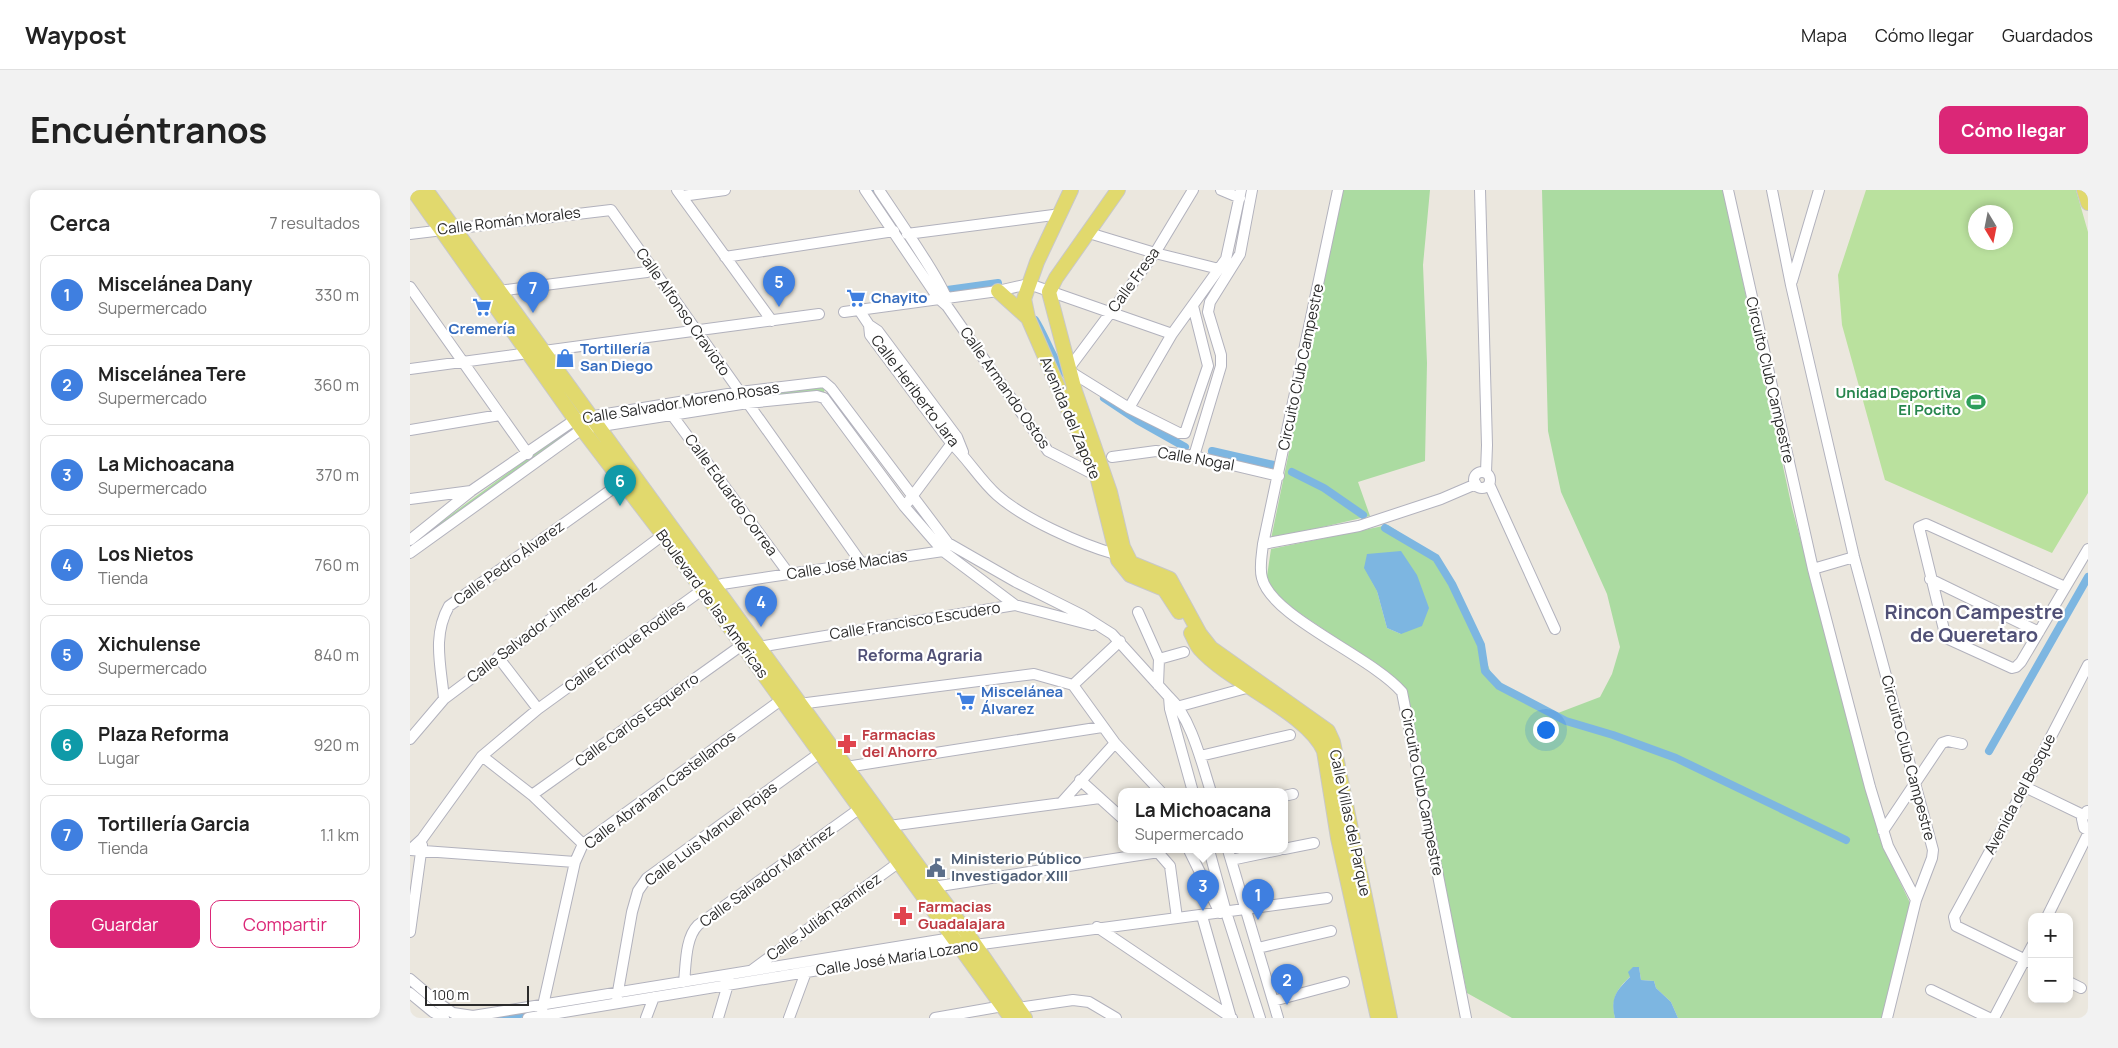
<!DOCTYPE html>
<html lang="es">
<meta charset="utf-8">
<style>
body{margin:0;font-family:Manrope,sans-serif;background:#f2f2f2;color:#222}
.controls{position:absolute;right:15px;bottom:15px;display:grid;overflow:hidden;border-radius:10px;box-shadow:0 2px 8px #0003}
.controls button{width:45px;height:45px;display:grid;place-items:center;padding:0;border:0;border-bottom:1px solid #e0e0e0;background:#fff;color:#222;font:25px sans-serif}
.compass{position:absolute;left:1558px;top:15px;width:45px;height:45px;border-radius:50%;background:#fff;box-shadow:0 2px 8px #0003;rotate:170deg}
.scale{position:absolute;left:15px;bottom:12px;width:104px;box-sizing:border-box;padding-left:5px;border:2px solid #2b2b2b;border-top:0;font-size:14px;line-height:18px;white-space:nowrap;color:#2b2b2b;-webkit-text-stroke:4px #fff;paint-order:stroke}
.you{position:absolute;left:1135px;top:539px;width:18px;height:18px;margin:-12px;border:4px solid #fff;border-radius:50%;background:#1a73e8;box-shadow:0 0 0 8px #1a73e833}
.badge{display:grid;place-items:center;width:32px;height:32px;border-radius:50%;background:#db2777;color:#fff;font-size:16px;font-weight:700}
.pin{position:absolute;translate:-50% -41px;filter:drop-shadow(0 1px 2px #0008)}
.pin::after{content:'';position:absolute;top:26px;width:18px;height:15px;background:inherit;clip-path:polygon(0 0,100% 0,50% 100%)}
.popup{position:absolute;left:708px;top:598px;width:170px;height:65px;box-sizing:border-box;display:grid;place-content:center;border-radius:10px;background:#fff;filter:drop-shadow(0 1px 4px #0005);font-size:16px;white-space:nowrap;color:#767676}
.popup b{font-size:19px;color:#222}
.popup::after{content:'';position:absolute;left:50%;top:100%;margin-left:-10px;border:10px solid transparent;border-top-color:#fff}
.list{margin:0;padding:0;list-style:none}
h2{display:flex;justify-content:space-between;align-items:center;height:65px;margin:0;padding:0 20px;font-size:21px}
h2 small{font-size:16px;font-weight:400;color:#767676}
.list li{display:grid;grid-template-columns:32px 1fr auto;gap:15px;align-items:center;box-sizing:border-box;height:80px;margin:0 10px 10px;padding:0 10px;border:1px solid #e0e0e0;border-radius:10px}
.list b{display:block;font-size:19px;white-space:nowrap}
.list p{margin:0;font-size:16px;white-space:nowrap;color:#767676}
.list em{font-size:16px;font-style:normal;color:#767676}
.actions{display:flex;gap:10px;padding:15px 20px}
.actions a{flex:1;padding:11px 0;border:1px solid #db2777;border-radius:10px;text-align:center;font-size:18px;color:#db2777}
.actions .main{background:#db2777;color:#fff}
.map{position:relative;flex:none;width:1678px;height:828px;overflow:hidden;border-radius:10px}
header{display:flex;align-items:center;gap:30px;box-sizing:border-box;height:70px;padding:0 25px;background:#fff;border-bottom:1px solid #e0e0e0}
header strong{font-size:24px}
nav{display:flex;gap:28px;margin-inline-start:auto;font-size:18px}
.intro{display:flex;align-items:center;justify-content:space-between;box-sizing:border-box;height:120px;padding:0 30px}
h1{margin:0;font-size:35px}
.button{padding:12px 22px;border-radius:10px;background:#db2777;color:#fff;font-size:18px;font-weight:700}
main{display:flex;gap:30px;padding:0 30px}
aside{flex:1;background:#fff;border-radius:10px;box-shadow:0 2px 8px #0003}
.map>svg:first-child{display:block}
</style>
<header>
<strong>Waypost</strong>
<nav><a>Mapa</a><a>Cómo llegar</a><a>Guardados</a></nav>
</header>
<div class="intro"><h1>Encuéntranos</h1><a class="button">Cómo llegar</a></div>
<main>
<aside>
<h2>Cerca<small>7 resultados</small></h2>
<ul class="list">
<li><span class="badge" style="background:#3f7fe0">1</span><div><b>Miscelánea Dany</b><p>Supermercado</p></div><em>330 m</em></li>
<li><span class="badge" style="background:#3f7fe0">2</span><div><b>Miscelánea Tere</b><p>Supermercado</p></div><em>360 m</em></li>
<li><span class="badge" style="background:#3f7fe0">3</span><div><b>La Michoacana</b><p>Supermercado</p></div><em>370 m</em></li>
<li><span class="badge" style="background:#3f7fe0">4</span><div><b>Los Nietos</b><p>Tienda</p></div><em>760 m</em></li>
<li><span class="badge" style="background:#3f7fe0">5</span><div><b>Xichulense</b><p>Supermercado</p></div><em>840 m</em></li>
<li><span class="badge" style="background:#0f9aa8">6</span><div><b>Plaza Reforma</b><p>Lugar</p></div><em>920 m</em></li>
<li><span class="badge" style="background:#3f7fe0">7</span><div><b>Tortillería Garcia</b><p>Tienda</p></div><em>1.1 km</em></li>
</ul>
<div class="actions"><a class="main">Guardar</a><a>Compartir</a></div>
</aside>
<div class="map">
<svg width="1678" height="828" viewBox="0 0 1678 828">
<rect width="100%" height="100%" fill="#ebe7de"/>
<path fill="#abdba1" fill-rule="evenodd" d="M933,0H1020L1013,75L1017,173L1015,271L948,292L960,326L861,349Z
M1132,0H1313L1382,318L1478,667L1502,717L1474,828H1268L1261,812L1246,798L1244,791L1231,790L1229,777C1213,795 1199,802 1205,828H1102L1057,803L996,507L955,467L876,414L860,399L857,386L861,359L978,335L1027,367L1050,406L1081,483L1101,502L1148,523L1190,507L1202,484L1210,457L1197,404L1151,302L1138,241ZM954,378L991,444L977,438L967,401Z
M416,196L414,202L339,212L335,206Z
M326,207L330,213L197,232L193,226Z
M160,237L163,242L0,359V355Z"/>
<path fill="#bae19e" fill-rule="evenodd" d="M1456,0H1666L1678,42V303L1642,363L1475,290L1432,135L1428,85ZM1566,22H1596V52H1566Z"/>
<path fill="#7db6e1" d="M991,361L1007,385L1019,418L1012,436L991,444L977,438L967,401L954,378L957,364Z
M1223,777H1229L1231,790L1244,791L1246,798L1261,812L1268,828H1205C1200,808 1206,801 1220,787L1218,782Z"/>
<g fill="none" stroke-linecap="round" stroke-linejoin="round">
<path stroke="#7db6e1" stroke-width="8" d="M462,0L499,57
M530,101L588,93
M625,130C637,149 642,170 658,187
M694,208L727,230L775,257
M802,261L864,275
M882,282L914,298L953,325
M975,338L1026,368L1042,394L1071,455L1075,481L1089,496L1156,531L1203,545L1266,568L1436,650
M1579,561L1678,387
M85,828L135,820"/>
<g stroke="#b2b2bd" stroke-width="12">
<path id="minor" d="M267,0L362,131
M455,0L528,108L537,116L638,261L687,286
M469,0C480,17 537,99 537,111
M811,0L830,8
M928,0L853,354C852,364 849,378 852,388C861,427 961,466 992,502L1056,828
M1070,0L1077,255L1076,282
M1318,0L1403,379L1460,597L1478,656L1506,710
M1362,0L1381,95L1444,367L1523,660L1522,668L1506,710L1477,828
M272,6L315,0
M679,43L745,63L809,79
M0,44L201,20L452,374
M497,44L651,24
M315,67L484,41
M1382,91L1409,0
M0,97L118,264
M88,101L237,82L243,79
M449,120L459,135L468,141L547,247L553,262
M434,122L588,101L619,94L762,144
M459,135L460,145L541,253C558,269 570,290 587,305C614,329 670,354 705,364
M660,177L745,63L783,0
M0,179L409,124
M661,182L719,218L769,243H775L798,176L783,116
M719,218L762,144L816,69L831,0
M262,225L379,384
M0,240L90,225
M784,266L811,176V165L798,122L800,112L830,64L842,0
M702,267L746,261L784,266L869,286
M1064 290a8 8 0 1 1 16 0a8 8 0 1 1-16 0Z
M1079,294L1145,439
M0,309L61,301
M498,312L545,249
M0,350L61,301L166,229L330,202L414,192L421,198L538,353L606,392L672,425L702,444L759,507
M853,354L949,336L1031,309L1066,294
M0,363L172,239L338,213L407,206L414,208L494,316L533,361L605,415L682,435
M1403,379L1444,367
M1520,389L1629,442
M1655,397L1516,334L1509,337L1536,448L1602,478L1606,477L1611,472L1678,359
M728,422L749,469L748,495
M348,457L605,415
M88,467L128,519
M749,469L774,462
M663,495L705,553L751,602
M663,495L710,451
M34,509C31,476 22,446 39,416L212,292
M389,514L624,484L663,495
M763,518L840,497
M0,549L34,509L253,345
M72,566L122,605L173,654
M790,566L880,545
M436,577L692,537
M670,590L712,628
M1615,597L1673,625
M783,602L760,519L759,507C781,527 792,574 801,602
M122,605L332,455
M874,606L883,604
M652,612L705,553
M1677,621L1672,629L1674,638L1678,640
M479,636L690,608
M1473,641L1532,553L1538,551L1552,554
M874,659L904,653
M0,660L12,649L72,566L128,519L292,400L312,394L533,361L535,358
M0,660L165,672
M746,660L760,676L767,728
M779,660L810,723
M799,660L816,722L850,828
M818,660L868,828
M821,670L869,660
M523,697L749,662
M792,726L821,828
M1637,727L1678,644
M687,737L822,828
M0,742L12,655
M848,758L921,741
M1622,773L1546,736L1544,727L1615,597L1678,475
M342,780L488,673
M0,789L27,812L43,823L63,826L548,747
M274,792C276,775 275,748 288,735L449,619
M1659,792L1671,798
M1521,800L1579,828
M0,803L23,822L34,828
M207,807L222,722L228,701L237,688L414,560
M863,811L934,792
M608,818L663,810L679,812L706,828
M132,820L165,672L173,654L371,510
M118,828L542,758L917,708
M236,828L244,807
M308,828L319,791
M379,828L396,782
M525,828L593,816
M1584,828L1622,756"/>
</g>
<g stroke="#c8c8c8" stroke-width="16">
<path id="major" d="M3,0L172,239L253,345L601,828
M16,0L557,743L615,828
M661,0L627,72L614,109L618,128L687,286L708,370L720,385L754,399L769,422
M708,0L646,88L639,102L665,201L700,302L713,357L721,373L760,389L790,444L801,458L918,541L923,552L980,828
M1674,0L1678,13
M588,101L618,128
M781,443C784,448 786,455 790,459C820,493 898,523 914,561L928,648L968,828"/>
</g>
<use href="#minor" stroke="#fff" stroke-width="10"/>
<use href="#major" stroke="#e1d96d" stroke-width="14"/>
</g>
<defs>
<g id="supermarket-bare" transform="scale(1.5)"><path d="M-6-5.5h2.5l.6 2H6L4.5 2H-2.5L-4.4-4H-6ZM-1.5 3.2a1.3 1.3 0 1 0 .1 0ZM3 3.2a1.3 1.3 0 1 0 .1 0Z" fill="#3f7fe0" stroke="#fff" stroke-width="2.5" paint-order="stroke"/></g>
<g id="shop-bare" transform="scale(1.5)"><path d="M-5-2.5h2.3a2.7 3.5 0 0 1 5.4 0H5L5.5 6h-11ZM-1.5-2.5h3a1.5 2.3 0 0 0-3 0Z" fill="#3f7fe0" stroke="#fff" stroke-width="2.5" paint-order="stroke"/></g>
<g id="stadium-bare" transform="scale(1.5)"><path d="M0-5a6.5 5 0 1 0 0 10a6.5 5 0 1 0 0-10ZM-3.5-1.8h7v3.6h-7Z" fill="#2e9e5b" stroke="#fff" stroke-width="2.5" paint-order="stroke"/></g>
<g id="pharmacy-bare" transform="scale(1.5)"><path d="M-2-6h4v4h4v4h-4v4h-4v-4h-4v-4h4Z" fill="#e0444e" stroke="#fff" stroke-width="2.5" paint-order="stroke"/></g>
<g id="civic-bare" transform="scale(1.5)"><path d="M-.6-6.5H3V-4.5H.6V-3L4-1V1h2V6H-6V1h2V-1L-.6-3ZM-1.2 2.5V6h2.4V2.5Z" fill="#5c6f8a" stroke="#fff" stroke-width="2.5" paint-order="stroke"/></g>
</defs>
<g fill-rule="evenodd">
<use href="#supermarket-bare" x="446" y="108"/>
<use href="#supermarket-bare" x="72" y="117"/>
<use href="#shop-bare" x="155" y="168"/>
<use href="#stadium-bare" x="1566" y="212"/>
<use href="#supermarket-bare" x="556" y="511"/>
<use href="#pharmacy-bare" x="437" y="554"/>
<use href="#civic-bare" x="526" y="678"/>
<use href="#pharmacy-bare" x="493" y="726"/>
</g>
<g text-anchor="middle" stroke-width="4.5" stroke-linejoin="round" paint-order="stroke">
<g font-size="15" fill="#2b2b2b" stroke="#fff">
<text transform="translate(99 31) rotate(-7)" y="5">Calle Román Morales</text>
<text transform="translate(724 90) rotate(-54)" y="5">Calle Fresa</text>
<text transform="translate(273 122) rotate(55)" y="5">Calle Alfonso Cravioto</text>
<text transform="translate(891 177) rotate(-78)" y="5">Circuito Club Campestre</text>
<text transform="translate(1360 190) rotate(77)" y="5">Circuito Club Campestre</text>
<text transform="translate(595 198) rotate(55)" y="5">Calle Armando Ostos</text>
<text transform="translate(505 201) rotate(53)" y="5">Calle Heriberto Jara</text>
<text transform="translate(271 213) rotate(-9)" y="5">Calle Salvador Moreno Rosas</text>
<text transform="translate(660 228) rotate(67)" y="5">Avenida del Zapote</text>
<text transform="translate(786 269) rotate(10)" y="5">Calle Nogal</text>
<text transform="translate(321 305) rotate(54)" y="5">Calle Eduardo Correa</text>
<text transform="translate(99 373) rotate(-36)" y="5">Calle Pedro Álvarez</text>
<text transform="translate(437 375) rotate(-9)" y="5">Calle José Macías</text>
<text transform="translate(302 414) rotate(54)" y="5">Boulevard de las Américas</text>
<text transform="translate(505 431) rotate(-9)" y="5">Calle Francisco Escudero</text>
<text transform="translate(122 442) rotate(-37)" y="5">Calle Salvador Jiménez</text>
<text transform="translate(215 456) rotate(-36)" y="5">Calle Enrique Rodiles</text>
<text transform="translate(227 530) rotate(-36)" y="5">Calle Carlos Esquerro</text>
<text transform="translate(1498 568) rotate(75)" y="5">Circuito Club Campestre</text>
<text transform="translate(250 600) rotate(-37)" y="5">Calle Abraham Castellanos</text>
<text transform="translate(1012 602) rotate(79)" y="5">Circuito Club Campestre</text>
<text transform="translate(1610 604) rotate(-62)" y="5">Avenida del Bosque</text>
<text transform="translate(940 633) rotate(78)" y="5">Calle Villas del Parque</text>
<text transform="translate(301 644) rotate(-37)" y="5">Calle Luis Manuel Rojas</text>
<text transform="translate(357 686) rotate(-36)" y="5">Calle Salvador Martínez</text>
<text transform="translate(414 727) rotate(-36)" y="5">Calle Julián Ramírez</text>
<text transform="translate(487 768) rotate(-9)" y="5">Calle José María Lozano</text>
</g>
<g font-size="15" font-weight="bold" fill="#366cbe" stroke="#fff" text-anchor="start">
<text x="461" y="113">Chayito</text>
<text x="72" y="144" text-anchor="middle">Cremería</text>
<text x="170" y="164">Tortillería<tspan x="170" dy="17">San Diego</tspan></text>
<text x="571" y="507">Miscelánea<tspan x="571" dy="17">Álvarez</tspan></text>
</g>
<g font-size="15" font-weight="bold" fill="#27864d" stroke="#fff" text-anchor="end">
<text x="1551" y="208">Unidad Deportiva<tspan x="1551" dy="17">El Pocito</tspan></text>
</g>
<g font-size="15" font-weight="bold" fill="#be3a42" stroke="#fff" text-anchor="start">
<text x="452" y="550">Farmacias<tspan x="452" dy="17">del Ahorro</tspan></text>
<text x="508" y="722">Farmacias<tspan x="508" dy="17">Guadalajara</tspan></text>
</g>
<g font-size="15" font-weight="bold" fill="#4e5e75" stroke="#fff" text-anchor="start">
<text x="541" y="674">Ministerio Público<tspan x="541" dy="17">Investigador XIII</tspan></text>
</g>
<g font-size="16" font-weight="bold" fill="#505076" stroke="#fff">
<text x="510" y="471">Reforma Agraria</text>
</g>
<g font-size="20" font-weight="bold" fill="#505076" stroke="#fff">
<text x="1564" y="429">Rincon Campestre<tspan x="1564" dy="23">de Queretaro</tspan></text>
</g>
</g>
</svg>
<div class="controls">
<button>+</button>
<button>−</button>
</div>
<svg class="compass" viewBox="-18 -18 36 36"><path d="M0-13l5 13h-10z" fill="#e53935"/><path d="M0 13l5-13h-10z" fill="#767676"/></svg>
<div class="scale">100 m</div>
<div class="you"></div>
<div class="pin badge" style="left:848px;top:730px;background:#3f7fe0">1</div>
<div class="pin badge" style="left:877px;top:815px;background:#3f7fe0">2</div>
<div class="pin badge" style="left:793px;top:721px;background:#3f7fe0">3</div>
<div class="popup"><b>La Michoacana</b>Supermercado</div>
<div class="pin badge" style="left:351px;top:437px;background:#3f7fe0">4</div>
<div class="pin badge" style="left:369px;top:117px;background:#3f7fe0">5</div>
<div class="pin badge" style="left:210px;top:316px;background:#0f9aa8">6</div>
<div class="pin badge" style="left:123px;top:123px;background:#3f7fe0">7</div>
</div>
</main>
